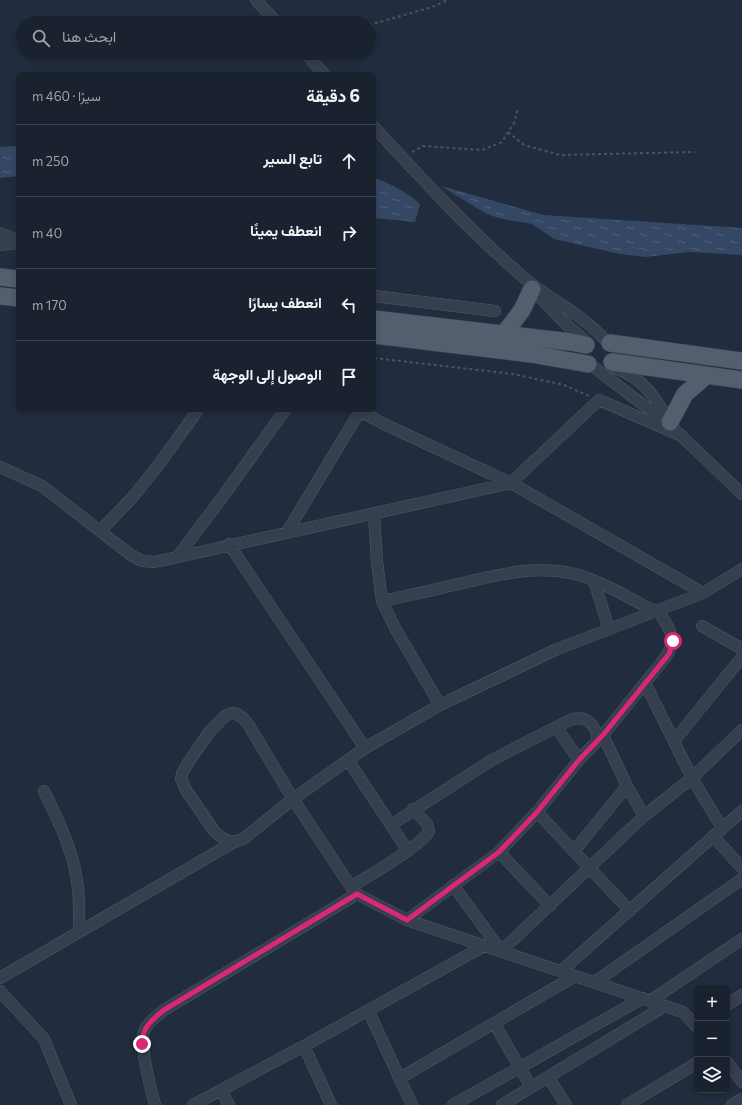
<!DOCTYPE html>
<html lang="ar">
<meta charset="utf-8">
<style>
body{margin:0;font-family:Commissioner,Vazirmatn,sans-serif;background:#222a36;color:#f1f3f6;direction:rtl}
.controls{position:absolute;right:12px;bottom:12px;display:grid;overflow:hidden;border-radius:6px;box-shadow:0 2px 6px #0003}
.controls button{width:36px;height:36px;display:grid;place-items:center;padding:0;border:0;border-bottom:1px solid #373f4a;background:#19222e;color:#f1f3f6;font:20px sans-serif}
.stop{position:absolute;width:12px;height:12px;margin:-9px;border:3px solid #db2777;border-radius:50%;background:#fff}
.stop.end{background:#db2777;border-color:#fff;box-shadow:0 1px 4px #0008}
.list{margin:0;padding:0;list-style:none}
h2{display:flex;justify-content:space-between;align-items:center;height:52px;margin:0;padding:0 16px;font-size:17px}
h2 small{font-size:13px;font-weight:400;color:#9fa4aa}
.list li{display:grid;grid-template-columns:26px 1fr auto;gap:12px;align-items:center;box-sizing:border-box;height:72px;padding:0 16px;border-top:1px solid #373f4a}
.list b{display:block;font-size:15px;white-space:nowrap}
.list em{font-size:13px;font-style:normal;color:#9fa4aa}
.icon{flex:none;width:22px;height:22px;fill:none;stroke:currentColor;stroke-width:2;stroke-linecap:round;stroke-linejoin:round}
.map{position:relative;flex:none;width:742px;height:1105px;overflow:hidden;direction:ltr}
.search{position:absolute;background:#19222e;box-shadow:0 2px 6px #0003;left:16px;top:16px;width:360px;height:44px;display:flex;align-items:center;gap:10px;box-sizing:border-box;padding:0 14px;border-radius:22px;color:#9fa4aa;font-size:15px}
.panel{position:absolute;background:#19222e;box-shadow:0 2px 6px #0003;left:16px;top:72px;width:360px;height:340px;border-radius:6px;direction:rtl}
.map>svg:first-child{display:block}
</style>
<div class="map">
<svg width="742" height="1105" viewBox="0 0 742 1105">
<defs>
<pattern id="water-ripples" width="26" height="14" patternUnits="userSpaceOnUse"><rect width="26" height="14" fill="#344866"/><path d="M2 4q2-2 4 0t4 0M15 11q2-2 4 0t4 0" fill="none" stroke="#4f607b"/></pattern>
</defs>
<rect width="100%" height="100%" fill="#212d3e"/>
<path fill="url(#water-ripples)" d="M18,146V176L0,178V147Z
M374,178C392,184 406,192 420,204L415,222L374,218Z
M441,186L543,215L742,228V255L689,252L646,257L620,254L554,239L532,224L498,218L485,213Z"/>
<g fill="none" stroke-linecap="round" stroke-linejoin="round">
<g stroke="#505a68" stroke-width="12">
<path id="street" d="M256,0L277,23
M305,53L324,74
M374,127C422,179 470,231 523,277C549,299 582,314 605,340
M0,233L18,240
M0,245L18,243
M533,290L567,325L588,343
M374,296L495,311
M595,368L671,426L742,494
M615,368C643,378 655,397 670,422
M358,410L384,424L511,483L703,593
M0,467L42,486L131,555L142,561L155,562L511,483L599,400L682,436
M374,513L377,562L382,601L395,628L440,705
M100,531L132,498L160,463L198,410
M287,532L360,411
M229,544L365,748
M178,556L224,495L285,410
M594,581L609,629
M382,601C406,596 430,591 454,585C493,576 534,564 575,574C602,581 630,599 655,611
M702,626L742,649
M645,683L692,778L722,828
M556,727L579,760
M603,735L627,786L644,816
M674,741L742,657
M348,760L408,851
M44,791C59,822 75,854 78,889C80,903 78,918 80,932
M537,812L630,911
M391,825L492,760L570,720C586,714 595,724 598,739
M713,836L742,868
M574,851L627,786
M499,852L550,906
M453,885L501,951L644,816L692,778L742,730
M351,887C366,877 423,845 429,831L427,824L413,809
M407,920L499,852L537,812L579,760L603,735L661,663C680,640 672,634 658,610
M561,971L742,811
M0,978L234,842
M595,982L742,879
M0,991L44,1039L71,1105
M650,1001L742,939
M727,1005L742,995
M368,1010L412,1105
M494,1023L531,1087
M697,1027L683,1012L407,920L357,894L351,887L293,799L248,724L244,719L237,714L232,713L225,716L210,731L186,766L182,774L181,779L186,790L214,831L221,837L228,841L234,842L243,839L293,799L365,748L440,705L555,650L703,593L742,569
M304,1046L331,1105
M727,1062L742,1082
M548,1077L566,1105
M400,1078L575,976
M222,1091L229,1105
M155,1105C151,1089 138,1043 145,1029C149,1021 157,1016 164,1010L357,894
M193,1105L304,1046L484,946
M453,1105L643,998
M502,1105L665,1006
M627,1105L697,1063
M732,1105L742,1099"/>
</g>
<g stroke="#3e4856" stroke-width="18">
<path id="primary" d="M0,277L18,279
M0,296L18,298
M374,319L571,342L586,345
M504,334L522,310L532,289
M374,335L531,354L588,364
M610,343L742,361
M612,362L742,380
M670,422L685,394L706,376"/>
</g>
<path stroke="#41585c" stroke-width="2" stroke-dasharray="3 3" stroke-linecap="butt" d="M369,25L432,7L448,0
M508,132L524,145L560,155L695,152
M412,152L423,146L482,150L502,142L514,123L518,108
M374,358L513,374L564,385L589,396"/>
<use href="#street" stroke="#353f4d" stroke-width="11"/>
<use href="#primary" stroke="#535e6e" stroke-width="17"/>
</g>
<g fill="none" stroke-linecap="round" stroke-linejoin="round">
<path stroke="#db2777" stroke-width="5" d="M142,1044C142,1027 152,1020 164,1010L357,894L407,920L499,852L537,812L579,760L603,735L669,654L673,641"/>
</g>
</svg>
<div class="controls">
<button>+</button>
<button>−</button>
<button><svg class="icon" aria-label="layers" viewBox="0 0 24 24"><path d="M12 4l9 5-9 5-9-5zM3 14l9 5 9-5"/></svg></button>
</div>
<div class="stop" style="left:673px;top:641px"></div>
<div class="stop end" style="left:142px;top:1044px"></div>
<div class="search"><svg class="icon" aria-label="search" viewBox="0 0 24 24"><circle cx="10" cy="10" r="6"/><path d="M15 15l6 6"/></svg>ابحث هنا</div>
<section class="panel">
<h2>6 دقيقة<small>سيرًا · 460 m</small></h2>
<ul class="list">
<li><svg class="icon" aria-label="ahead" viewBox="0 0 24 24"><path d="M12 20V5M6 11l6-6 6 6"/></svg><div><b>تابع السير</b></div><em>250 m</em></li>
<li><svg class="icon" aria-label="right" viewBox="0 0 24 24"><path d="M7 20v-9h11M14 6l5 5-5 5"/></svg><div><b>انعطف يمينًا</b></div><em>40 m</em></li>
<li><svg class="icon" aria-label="left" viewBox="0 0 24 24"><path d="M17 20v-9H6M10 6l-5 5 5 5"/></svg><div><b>انعطف يسارًا</b></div><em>170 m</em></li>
<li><svg class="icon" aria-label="arrive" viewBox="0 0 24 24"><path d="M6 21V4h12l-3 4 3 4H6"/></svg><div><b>الوصول إلى الوجهة</b></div></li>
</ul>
</section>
</div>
